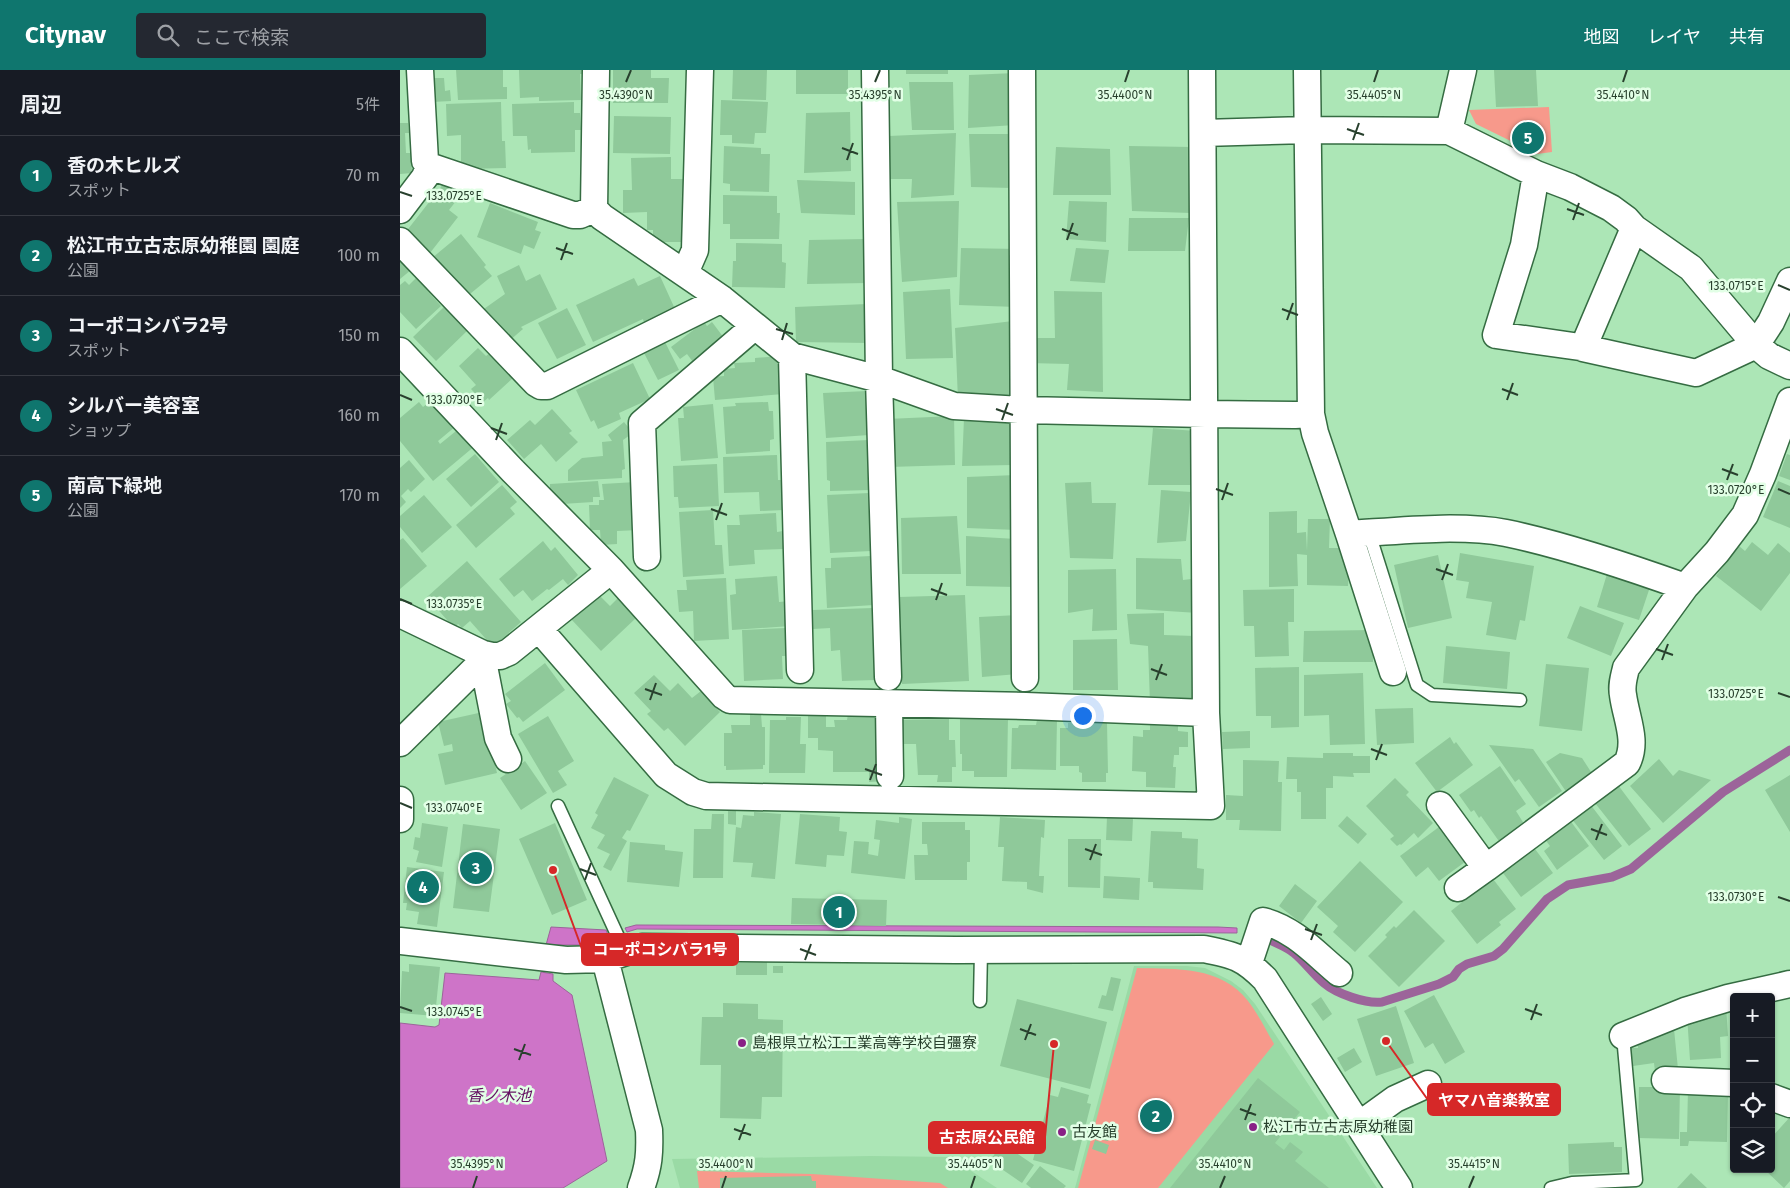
<!DOCTYPE html>
<html lang="ja">
<meta charset="utf-8">
<style>
body{margin:0;font-family:"Fira Sans","Noto Sans JP",sans-serif;background:#242831;color:#f1f3f6}
.controls{position:absolute;right:15px;bottom:15px;display:grid;overflow:hidden;border-radius:5px;box-shadow:0 1px 4px #0004}
.controls button{width:45px;height:45px;display:grid;place-items:center;padding:0;border:0;border-bottom:1px solid #363941;background:#171b24;color:#f1f3f6;font:25px sans-serif}
.you{position:absolute;left:682px;top:645px;width:18px;height:18px;margin:-12px;border:4px solid #fff;border-radius:50%;background:#1a73e8;box-shadow:0 0 0 8px #1a73e833}
.badge{display:grid;place-items:center;width:32px;height:32px;border-radius:50%;background:#0f766e;color:#fff;font-size:16px;font-weight:700}
.pin{position:absolute;translate:-50% -50%;border:2px solid #fff;box-shadow:0 1px 5px #0006}
.list{margin:0;padding:0;list-style:none}
h2{display:flex;justify-content:space-between;align-items:center;height:65px;margin:0;padding:0 20px;font-size:21px}
h2 small{font-size:16px;font-weight:400;color:#9ea1a6}
.list li{display:grid;grid-template-columns:32px 1fr auto;gap:15px;align-items:center;box-sizing:border-box;height:80px;padding:0 20px;border-top:1px solid #363941}
.list b{display:block;font-size:19px;white-space:nowrap}
.list p{margin:0;font-size:16px;white-space:nowrap;color:#9ea1a6}
.list em{font-size:16px;font-style:normal;color:#9ea1a6}
.icon{flex:none;width:28px;height:28px;fill:none;stroke:currentColor;stroke-width:2;stroke-linecap:round;stroke-linejoin:round}
.map{position:relative;flex:none;width:1390px;height:1118px;overflow:hidden}
header{display:flex;align-items:center;gap:30px;box-sizing:border-box;height:70px;padding:0 25px;background:#0f766e;color:#fff}
header strong{font-size:24px}
nav{display:flex;gap:28px;margin-inline-start:auto;font-size:18px}
.search{width:350px;height:45px;background:#242831;display:flex;align-items:center;gap:12px;box-sizing:border-box;padding:0 18px;border-radius:5px;color:#9ea1a6;font-size:19px}
main{display:flex}
aside{flex:1;background:#171b24}
.map>svg:first-child{display:block}
</style>
<header>
<strong>Citynav</strong>
<div class="search"><svg class="icon" aria-label="search" viewBox="0 0 24 24"><circle cx="10" cy="10" r="6"/><path d="M15 15l6 6"/></svg>ここで検索</div>
<nav><a>地図</a><a>レイヤ</a><a>共有</a></nav>
</header>
<main>
<aside>
<h2>周辺<small>5件</small></h2>
<ul class="list">
<li><span class="badge">1</span><div><b>香の木ヒルズ</b><p>スポット</p></div><em>70 m</em></li>
<li><span class="badge">2</span><div><b>松江市立古志原幼稚園 園庭</b><p>公園</p></div><em>100 m</em></li>
<li><span class="badge">3</span><div><b>コーポコシバラ2号</b><p>スポット</p></div><em>150 m</em></li>
<li><span class="badge">4</span><div><b>シルバー美容室</b><p>ショップ</p></div><em>160 m</em></li>
<li><span class="badge">5</span><div><b>南高下緑地</b><p>公園</p></div><em>170 m</em></li>
</ul>
</aside>
<div class="map">
<svg width="1390" height="1118" viewBox="0 0 1390 1118">
<rect width="100%" height="100%" fill="#ace6b6"/>
<path fill="#9adaa5" d="M734,896H787L805,898L831,911L843,920L855,934L977,1118H675Z
M471,1086L550,1087L597,1118H280L272,1089Z"/>
<path fill="#f7998b" d="M1149,37L1152,82L1137,84L1076,54L1069,40Z
M737,898C776,899 821,896 848,931C858,944 866,960 874,974L758,1118H678Z
M297,1101L412,1104L540,1113L548,1118H299Z"/>
<path fill="#ce74c8" stroke="#9c649a" d="M236,855L818,857L837,858V863L237,859L227,862L225,858Z
M151,857L206,860L210,870L191,875H146Z
M141,902L153,904V911L172,925L207,1091L163,1118H0V953L35,957L39,955L45,903L139,910Z"/>
<g fill="none" stroke-linecap="round" stroke-linejoin="round">
<path stroke="#9c649a" stroke-width="9" d="M870,870C878,874 887,877 894,883C905,892 913,904 924,913C937,924 966,934 982,932L1039,914L1053,907L1059,899L1067,894L1094,886L1103,879L1147,829L1168,815L1212,807L1231,799L1323,722L1390,680"/>
</g>
<path fill="#8fc99a" d="M56,0H103V17H107V29L58,30Z
M119,0H184V4H180L181,30L139,31V27L120,28Z
M213,0H251V8H269L268,33H213Z
M333,0H367L366,30L332,29Z
M396,0H448V24H396Z
M506,0H548V4H506Z
M1094,0H1136L1138,36L1096,37Z
M615,3V55L568,58L569,5Z
M31,8H44L45,21L50,20L51,31L32,32Z
M509,12H553L554,60H512Z
M321,30L368,32L366,63H355L354,74L332,73V65H320Z
M101,32L102,71H105L106,98L65,99L61,97V65L47,66L46,34Z
M174,32V43H180L181,60H175V82L131,83V79L128,80L127,66H113L112,34Z
M450,42L451,101L404,103L406,43Z
M214,46L271,47L270,84L213,83Z
M0,53H8L9,63H5L6,83H11L12,103L0,104Z
M556,63L554,125L511,128L512,109H487L489,66Z
M569,64H613L612,118L571,117Z
M324,76L361,78V84H370L369,122L330,121V114L323,113Z
M729,76L792,77L791,143L732,141Z
M656,77L710,79L711,125H653Z
M271,87V109H288L289,172H263L253,166V160H247V142L223,143V120H232L231,88Z
M397,110L455,112V145L401,143Z
M44,113L60,126L49,140L58,147L30,183L5,163Z
M323,125L377,126V143H380L379,169H330V154H323Z
M559,131L557,207L502,212L497,132Z
M669,131L707,132L706,172L666,169Z
M90,133L138,152L135,160L141,162L134,179L124,175L121,184L77,167Z
M729,148H789L785,181H728Z
M61,164L86,195L84,197L92,206L65,228L32,188Z
M467,169L468,213L407,214L409,170Z
M336,173L382,174V192L386,193L385,218L332,217L333,191H336Z
M561,178L618,179L617,237L559,235Z
M676,178L709,180L705,213L670,211Z
M0,188L11,200L0,209Z
M119,195L126,211L140,204L157,239L121,257L123,259L109,271L81,241L105,224L97,206Z
M260,206L275,239L244,253L243,249L193,272L176,235L234,208L238,216Z
M16,208L41,236L16,259L0,242V215L5,211L9,215Z
M550,219L553,288L506,289L503,222Z
M654,221L702,222L703,322L667,320L669,294L628,293L629,268H655Z
M467,234L470,273L396,272L395,237Z
M44,237L67,261L36,291L13,267Z
M167,238L186,275L157,289L138,253Z
M613,251L617,324L558,330L555,258Z
M304,252L307,256L312,252L324,268L293,292L287,284L280,289L271,277Z
M265,272L279,300L258,310L244,283Z
M78,278L86,286L90,283L113,308L89,330L88,328L83,332L71,319L76,315L59,296Z
M380,286L383,324L315,330L313,307L324,306V299L335,298L334,293L355,292V288Z
M233,293L250,329L219,343L221,349L198,359L194,350L191,352L176,320Z
M467,321L469,365L426,368L423,323Z
M33,329L56,356L38,371L40,374L61,357L76,375L33,411L0,371V348L19,332L23,337Z
M368,332L369,341H373L374,369L370,370V381L326,384L323,337L336,336L335,333Z
M313,334L318,388L281,391L278,348H284L283,337Z
M152,339L172,361L169,363L178,372L156,392L141,374L124,389L107,370L130,350L135,355Z
M554,346L555,395L489,397L487,349Z
M564,348L613,349L612,395L562,396Z
M224,352L233,363L223,370L225,399L222,400V408L168,411V400L182,388L203,386L202,372L212,371L208,365Z
M753,358L797,361L795,415H748Z
M469,370L471,420L430,421V411L427,410L426,372Z
M75,384L99,412L71,437L46,409Z
M1387,384L1390,385V410L1379,406Z
M377,385L378,410H383L384,440L360,441L359,422L324,423L323,387Z
M9,390L25,409L11,422L8,419L1,426L6,432L0,438V398Z
M317,394L319,436L279,438L278,427H274L273,396Z
M616,405L617,460L567,458V407Z
M198,411L200,427H193V432L162,434L161,431L150,421V414Z
M1378,411L1390,416V458L1363,447Z
M236,412L239,460L217,461V474L201,475L200,460H190L189,435H199V430H204L202,414Z
M691,412L692,433H716L713,489L670,488L665,413Z
M102,415L117,432L110,438L115,444L76,478L56,455Z
M761,420L791,422L786,471L757,473Z
M469,423L471,481L430,483L427,425Z
M24,425L52,457L22,483L0,457V446Z
M313,440L315,475H322L324,504L283,507L279,442Z
M897,441V463L906,462L907,481L908,449H930L929,478H943V494H949L948,516L907,515V485L897,484L898,516L869,517V442Z
M376,443L377,462L383,461L384,479L354,480L355,494L329,496L327,455H340L339,445Z
M557,446L561,504H502L501,448Z
M566,466L616,469V517L566,516Z
M3,468L27,496L0,519V470Z
M143,471L151,481L155,477L178,505L168,515L163,509L149,520L147,519L132,531L123,520L114,527L99,509Z
M1352,472L1368,485L1378,473L1390,483V503L1361,541L1316,506L1339,476L1345,481Z
M1060,483L1134,496L1125,551L1120,550L1116,570L1086,565L1092,532L1066,528L1069,512L1056,510Z
M1038,485L1052,548L1008,558L994,495Z
M471,486L474,535L427,538L425,498H431V488Z
M736,488L781,489L783,510L800,508L798,543L736,539Z
M67,491L121,552L93,577L70,551L62,558L58,554L54,558L27,527Z
M716,499L717,560L692,561L693,539L668,543V500Z
M1207,504L1250,517L1239,550L1197,537Z
M377,506L379,532L390,531L391,556L332,560L330,525L336,524L335,509Z
M326,508L329,569L294,571L293,541L279,542L277,520H287L286,510Z
M894,519V552H888L889,586L855,587L854,556H844L843,520Z
M198,524L210,536L218,528L236,548L201,581L171,549Z
M565,525L569,611L502,614L499,527Z
M1180,536L1224,553L1211,586L1167,568Z
M473,538L475,610L442,611L440,580L431,581L430,558L413,559V540Z
M764,543V565L795,566L796,633H750L748,576L730,574L727,544Z
M618,545L619,604L582,607L579,547Z
M386,558L388,586H382L383,609L344,611L342,560Z
M973,560V592H903L904,561Z
M717,569L718,620H673V570Z
M1046,576L1110,582L1107,619L1043,613Z
M145,593L165,620L123,652L119,647L117,648L106,634L111,631L105,624Z
M1146,594L1189,598L1182,661L1139,656Z
M899,597V657L871,658V646H856L855,598Z
M963,603L965,674L930,675L929,645L904,646V605Z
M254,605L270,621L278,613L292,628L301,621L320,642L285,676L268,658L264,661L247,644L251,641L234,623Z
M1013,638L1014,673L977,675L975,639Z
M83,642L97,703L45,715L38,684L53,681L52,674L44,676L38,652Z
M408,642H426V657H435L434,650H447L448,644H486L485,711L469,712V702H433V681L418,680V668H408Z
M350,644H361L362,657H365V695H363V699L326,700V696H324V663H332L331,655H350Z
M148,646L174,691L158,701L167,715L153,723L118,664Z
M560,646H608L607,707H574V701H562V684H560Z
M386,647H401L400,674H406L405,703H369L370,650H386Z
M549,649V670H555L556,697H552V712H537L538,705H518L516,674H500V650Z
M637,650H657L656,700L611,699L612,658H618L619,655H636Z
M668,653H707L708,703H706V712H682V703L679,702V696H660V658H668Z
M750,655L778,656V661L788,662V677H779V685H774L773,697H776L775,718L746,717V702L732,701L733,666L743,667V660H750Z
M850,661V678L823,679L822,662Z
M1050,667L1054,674L1056,672L1073,695L1037,722L1015,693Z
M1089,675L1133,679L1162,721L1139,737L1119,709L1115,712Z
M923,683H953V686H970V703H953L954,707L933,706V718H926V749H901V722H897V709H886L887,687L923,688Z
M1160,683L1182,688L1193,705L1167,723L1146,692Z
M1259,689L1273,706L1279,700L1311,710L1263,753L1230,716Z
M843,690L879,691L878,712H882L881,761L839,760L840,750H826V725L843,726Z
M125,691L147,723L121,740L100,708Z
M1100,696L1126,734L1116,741L1126,757L1101,774L1081,746L1079,748L1074,740L1071,742L1059,725Z
M1390,705V762L1365,720Z
M214,707L249,725L230,761L227,760L222,768L227,771L211,801L203,797L210,784L197,778L205,765L191,758L198,745L195,743Z
M995,708L1009,722L1006,725L1033,753L1018,768L1014,763L1001,775L1000,774L997,776L990,769L994,766L966,736Z
M1218,715L1251,759L1229,776L1195,733Z
M1190,734L1222,776L1204,790L1171,748Z
M328,739H336V755L328,754Z
M354,742L381,744L375,809L351,807L353,793L333,792L336,757L341,758L343,745L354,746Z
M312,744H324L323,808H293L294,759H311Z
M400,744L440,747L439,761L447,762L444,786L427,785L426,797L395,794Z
M947,746L967,764L958,774L938,756Z
M499,747L512,749L505,809L451,803L454,771L469,772L468,784L478,786L480,770L474,769L476,750L499,753Z
M600,747L645,750L644,768L641,767L639,806H644L643,823L627,819V812L602,811L604,777H598Z
M707,747L733,748L732,771L706,770Z
M1169,749L1189,776L1157,800L1144,781L1150,776L1144,768Z
M522,752H565V760H570V792H567V810H515L514,785H528L527,774H522Z
M22,753L48,757L42,797L16,792L19,781L13,779L15,767L20,768Z
M155,753L187,830L152,845L119,769Z
M63,754L100,759L89,842L53,838Z
M1043,754L1069,789L1039,811L1028,797L1016,807L1000,786Z
M751,761L782,762V768L798,769L797,798L804,799L803,820L753,818V812H748Z
M668,769H701L700,818L668,817Z
M230,772L265,775V780L283,782L279,817L227,812Z
M1132,775L1153,803L1121,827L1100,799Z
M960,791L1003,832L955,882L933,862L938,856L917,837Z
M7,797L44,802L37,857L17,854L19,842L6,840L7,833H3Z
M1090,805L1116,839L1099,852L1101,855L1077,874L1051,841L1076,821Z
M704,806L740,808L739,830L703,828Z
M895,814L917,831L901,853L879,836Z
M392,828L487,830L486,856L391,854Z
M1014,840L1045,871L999,917L968,886L987,867L985,865L994,856L996,858Z
M367,892V905H336V893Z
M9,894L40,897L35,946L0,943L2,901L9,902Z
M373,896H383V903H373Z
M711,907L721,909L713,941L698,938L702,925L706,926Z
M1034,925L1065,982L1045,994L1033,973L1025,978L1004,941Z
M921,927L932,944L923,951L911,934Z
M617,929L707,952L690,1019L600,996Z
M323,933L358,934V949L383,950L382,1027H362L361,1049L320,1048L321,995H300L302,947H323Z
M996,936L1014,993L976,1006L957,949Z
M1326,936L1328,966L1320,967L1321,988L1290,990L1287,945Z
M1274,959L1278,999L1255,1002L1254,993L1233,996L1231,978H1238L1237,968Z
M954,978L962,992L945,1002L937,988Z
M858,1008L900,1042L875,1073L884,1080L890,1072L903,1082L895,1091L929,1118H770Z
M661,1017L689,1025L687,1033L691,1034L674,1101L633,1090L650,1025L658,1027Z
M1239,1017H1280L1279,1069L1238,1068Z
M1288,1020L1328,1021L1327,1072L1289,1071L1288,1076H1280V1062H1287Z
M1390,1047V1111L1384,1118L1364,1099H1371V1068Z
M703,1054L712,1056L708,1071L698,1069Z
M695,1070L709,1075L706,1084L692,1079Z
M1214,1072V1077H1222V1102L1169,1104L1168,1074Z
M602,1073L634,1095L622,1113L590,1091Z
M640,1096L666,1116L664,1118H631L626,1114Z
M1291,1103L1307,1118H1277Z
M411,1106L412,1111H416V1118H320V1108Z"/>
<g fill="none" stroke-linecap="round" stroke-linejoin="round">
<g stroke="#356c42" stroke-width="15">
<path id="lane" d="M969,463L1017,615L1032,625L1120,630
M158,736L225,882
M580,931L581,880
M1151,1118L1172,1113L1236,1110L1223,966"/>
</g>
<g stroke="#356c42" stroke-width="29">
<path id="street" d="M20,0L25,91L29,96L173,145H180L194,139
M196,0L194,139L202,147L322,229L392,286L479,309L554,336L624,340L805,344L895,345L911,344L915,363L949,464C997,461 1059,454 1106,463C1164,475 1229,497 1285,517L1317,482L1345,445L1363,404L1390,331
M475,0L479,309L488,607
M622,0L625,608
M907,0L911,344
M1049,61L1063,0
M803,63L908,60L1049,61L1136,104L1124,175L1096,265L1187,278
M1136,104L1170,117L1211,138L1226,149L1234,158L1291,198L1356,275L1371,252L1390,211
M0,140L25,107L29,96
M1234,158L1183,278L1296,303L1356,275L1369,286L1390,296
M0,171L136,313L141,316H147L322,229
M285,203L295,180L300,0
M0,281L113,401L211,500L324,626L330,630L626,636L806,643
M392,286L400,600
M949,464L993,602
M247,487L242,353L355,256
M0,544L83,584L92,586H100L109,582L211,500
M139,559L266,705L293,722L306,726L811,736L806,643L802,0
M83,591L98,668L108,689
M489,634L490,706
M0,673L83,591L92,586
M0,730V749
M1040,735L1086,798L1227,693C1238,671 1226,648 1223,625C1221,615 1224,607 1226,598L1285,517
M1058,818L1086,798
M0,871L166,890L205,889L242,877L556,880L804,879C834,885 843,887 865,909L999,1118
M205,889L249,1060C250,1083 249,1096 241,1118
M849,893L863,851C894,859 915,883 939,903
M1223,966L1285,941L1328,928L1390,914
M1265,1010L1334,1013
M1371,1027L1390,1034
M959,1055L995,1029L1028,1014"/>
</g>
<use href="#lane" stroke="#fff" stroke-width="12"/>
<use href="#street" stroke="#fff" stroke-width="26"/>
</g>
<path fill="none" stroke="#28402d" stroke-width="2" d="M226,12L231,0M475,12L480,0M725,12L729,0M974,12L978,0M1223,12L1227,0M947,59L964,65M953,70L959,53M442,78L458,84M447,90L453,73M0,122L12,126M1167,139L1184,145M1173,150L1179,133M662,159L678,165M667,170L673,153M156,178L173,184M161,190L167,173M1378,215L1390,220M882,239L898,245M887,250L893,233M376,259L393,264M382,270L387,253M1102,319L1118,325M0,325L12,330M1107,330L1113,313M596,339L613,345M602,350L608,333M91,358L107,364M96,370L102,353M1322,399L1338,405M1327,410L1333,394M816,419L833,425M1378,419L1390,424M822,430L828,413M311,439L327,445M316,450L322,433M1036,499L1053,505M1042,510L1048,494M531,519L547,525M0,529L12,534M536,530L542,513M1256,579L1273,585M1262,590L1268,574M751,599L767,605M756,610L762,594M245,619L262,625M1378,623L1390,627M250,630L256,613M971,679L987,685M976,690L982,674M465,699L482,705M470,710L476,694M0,733L12,738M1191,759L1207,765M1196,770L1202,754M685,779L702,785M690,790L696,774M180,799L196,805M185,810L191,793M1378,827L1390,831M905,859L922,865M911,870L917,854M400,879L416,885M405,890L411,874M0,937L12,941M1125,939L1142,945M1131,950L1137,934M620,959L636,965M625,970L631,954M114,979L131,985M119,990L125,974M840,1039L856,1045M845,1050L851,1034M334,1059L351,1065M339,1070L345,1054M73,1118L77,1106M322,1118L326,1106M571,1118L575,1106M820,1118L825,1106M1069,1118L1074,1106"/>
<g fill="#892086" stroke="#e2ffe6" stroke-width="2">
<circle cx="342" cy="973" r="5"/>
<circle cx="853" cy="1057" r="5"/>
<circle cx="662" cy="1062" r="5"/>
</g>
<g text-anchor="middle" stroke-width="5" stroke-linejoin="round" paint-order="stroke">
<g font-size="15" fill="#28402d" stroke="#e2ffe6" text-anchor="start">
<text x="352" y="978">島根県立松江工業高等学校自彊寮</text>
<text x="863" y="1062">松江市立古志原幼稚園</text>
<text x="672" y="1067">古友館</text>
</g>
<g font-size="16" font-style="italic" fill="#641061" stroke="#e2ffe6">
<text x="99" y="1031">香ノ木池</text>
</g>
</g>
<g font-size="12" text-anchor="middle" fill="#28402d" stroke="#e2ffe6" stroke-width="5" stroke-linejoin="round" paint-order="stroke">
<text x="226" y="29">35.4390°N</text>
<text x="475" y="29">35.4395°N</text>
<text x="725" y="29">35.4400°N</text>
<text x="974" y="29">35.4405°N</text>
<text x="1223" y="29">35.4410°N</text>
<text x="54" y="130">133.0725°E</text>
<text x="1336" y="220">133.0715°E</text>
<text x="54" y="334">133.0730°E</text>
<text x="1336" y="424">133.0720°E</text>
<text x="54" y="538">133.0735°E</text>
<text x="1336" y="628">133.0725°E</text>
<text x="54" y="742">133.0740°E</text>
<text x="1336" y="831">133.0730°E</text>
<text x="54" y="946">133.0745°E</text>
<text x="77" y="1098">35.4395°N</text>
<text x="326" y="1098">35.4400°N</text>
<text x="575" y="1098">35.4405°N</text>
<text x="825" y="1098">35.4410°N</text>
<text x="1074" y="1098">35.4415°N</text>
</g>
<path fill="none" stroke="#d62828" stroke-width="2" d="M153 800L182 879M986 971L1028 1030M654 974L645 1067"/>
<g fill="#d62828" stroke="#e2ffe6" stroke-width="2">
<circle cx="153" cy="800" r="5"/>
<circle cx="986" cy="971" r="5"/>
<circle cx="654" cy="974" r="5"/>
</g>
<g fill="#d62828" stroke="#d62828" stroke-width="2">
<rect x="182" y="864" width="156" height="31" rx="5"/>
<rect x="1028" y="1014" width="132" height="31" rx="5"/>
<rect x="529" y="1052" width="116" height="31" rx="5"/>
</g>
<g font-size="16" text-anchor="middle" font-weight="bold" fill="#fff">
<text x="260" y="885">コーポコシバラ1号</text>
<text x="1094" y="1036">ヤマハ音楽教室</text>
<text x="587" y="1073">古志原公民館</text>
</g>
</svg>
<div class="controls">
<button>+</button>
<button>−</button>
<button><svg class="icon" aria-label="locate" viewBox="0 0 24 24"><circle cx="12" cy="12" r="6"/><path d="M12 2v4M12 18v4M2 12h4M18 12h4"/></svg></button>
<button><svg class="icon" aria-label="layers" viewBox="0 0 24 24"><path d="M12 4l9 5-9 5-9-5zM3 14l9 5 9-5"/></svg></button>
</div>
<div class="you"></div>
<div class="pin badge" style="left:439px;top:842px">1</div>
<div class="pin badge" style="left:756px;top:1046px">2</div>
<div class="pin badge" style="left:76px;top:798px">3</div>
<div class="pin badge" style="left:23px;top:817px">4</div>
<div class="pin badge" style="left:1128px;top:68px">5</div>
</div>
</main>
